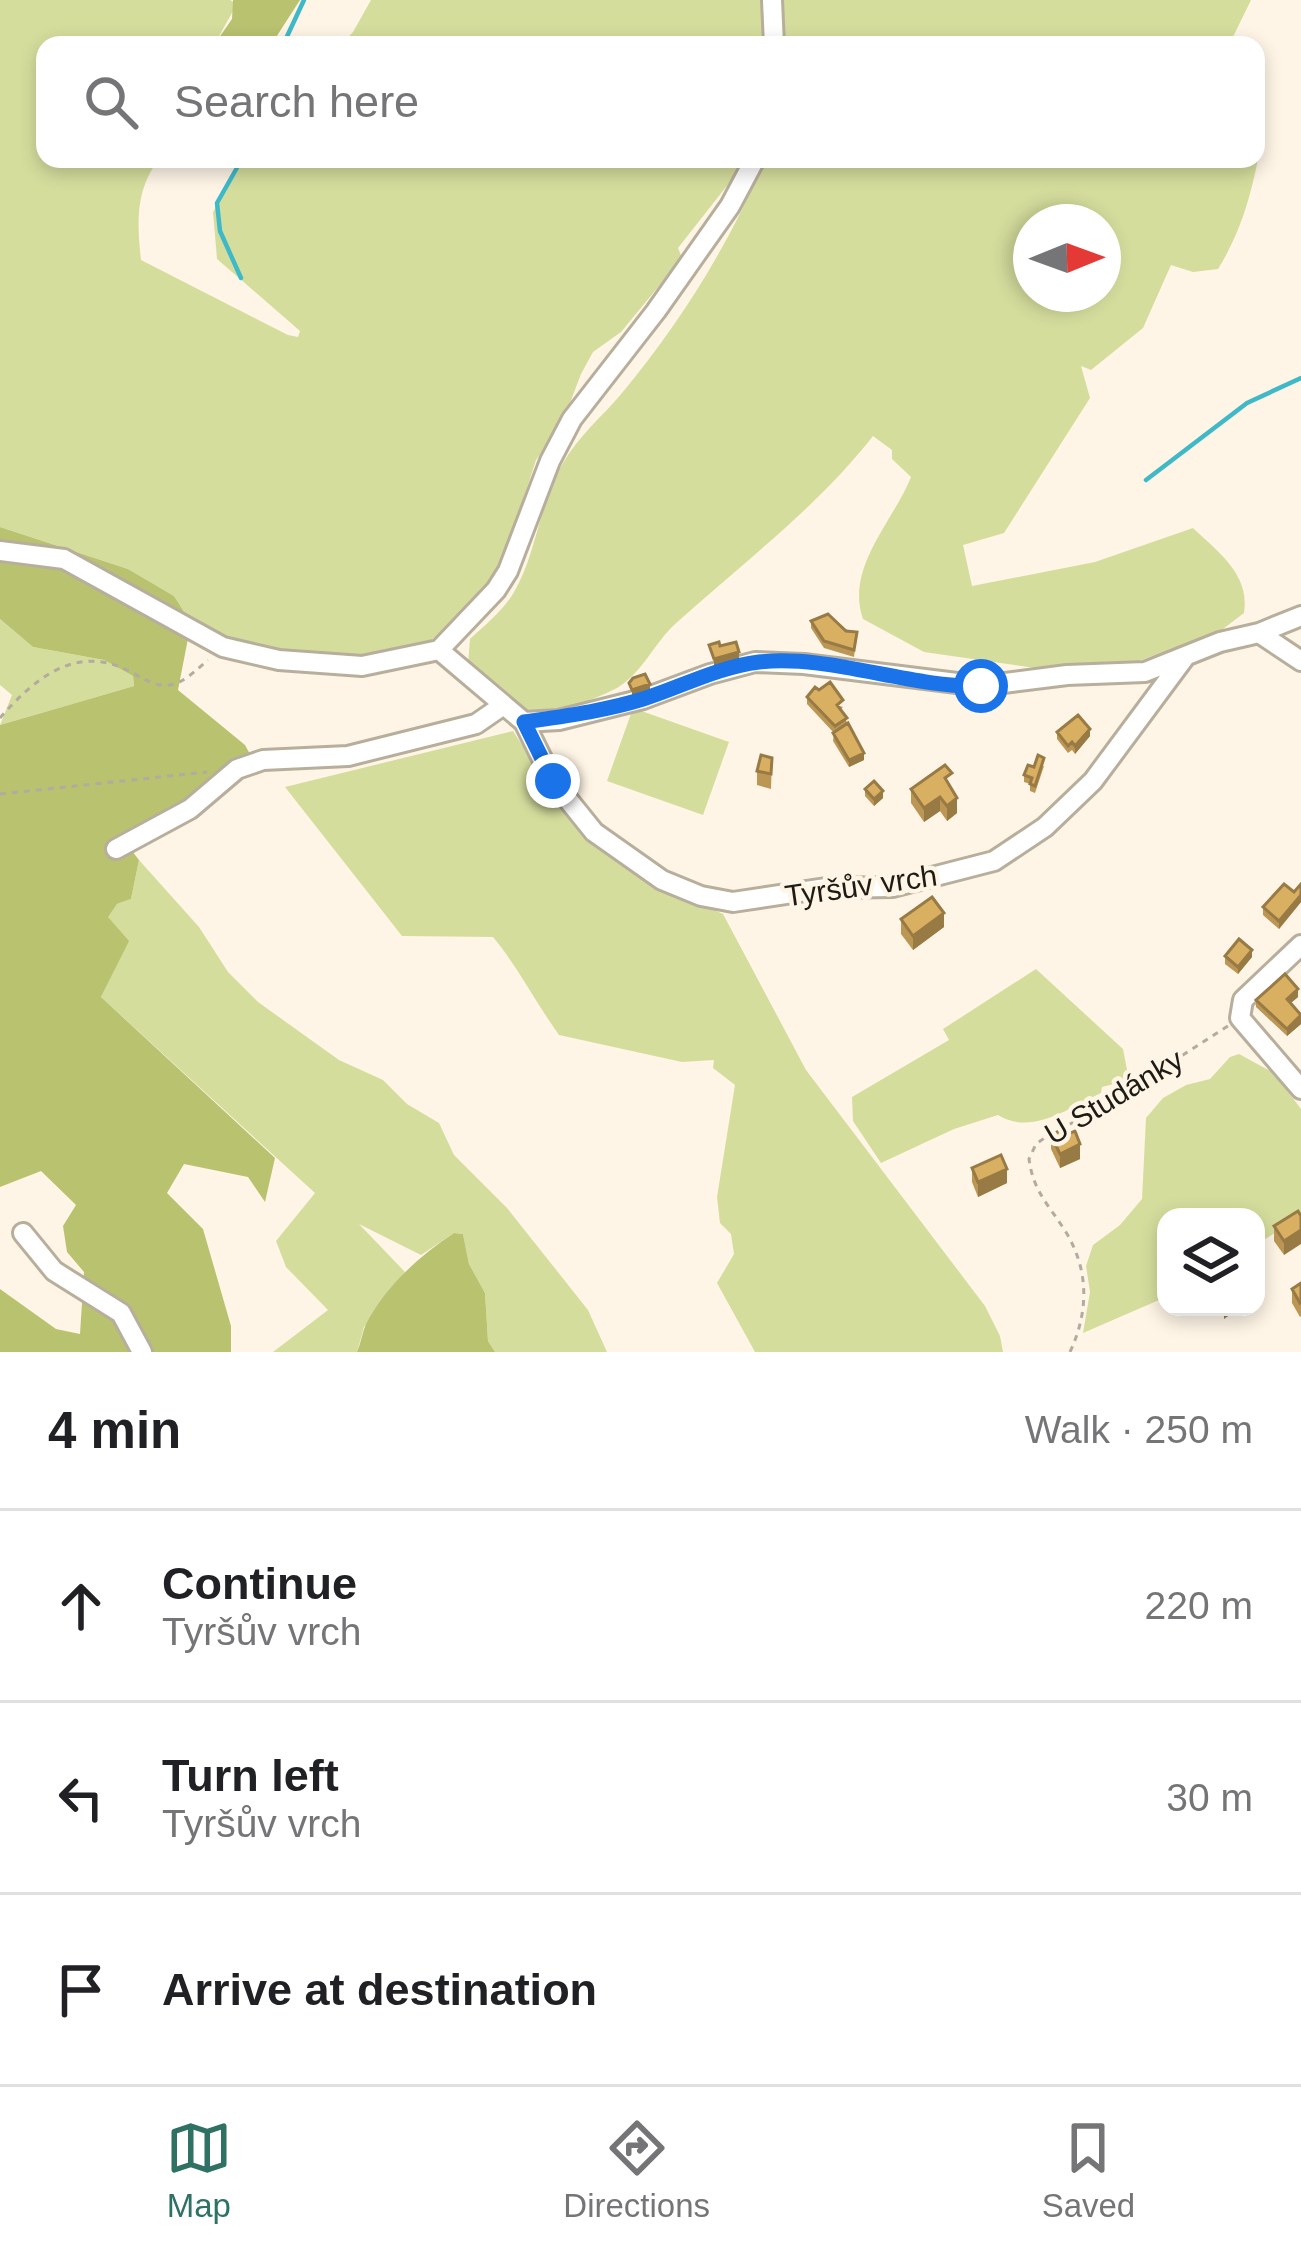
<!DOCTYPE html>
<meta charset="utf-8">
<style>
body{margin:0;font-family:Arial,sans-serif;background:#f2f2f2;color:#202124}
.controls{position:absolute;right:36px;bottom:36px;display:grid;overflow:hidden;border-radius:24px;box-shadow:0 6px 18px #0003}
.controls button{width:108px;height:108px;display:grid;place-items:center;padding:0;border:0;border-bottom:3px solid #e0e0e0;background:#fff;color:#202124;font:60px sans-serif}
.compass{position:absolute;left:1013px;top:204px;width:108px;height:108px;border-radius:50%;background:#fff;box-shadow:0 6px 18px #0003;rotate:89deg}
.stop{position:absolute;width:36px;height:36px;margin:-27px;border:9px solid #1a73e8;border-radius:50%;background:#fff}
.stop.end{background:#1a73e8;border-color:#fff;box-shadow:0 3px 12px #0008}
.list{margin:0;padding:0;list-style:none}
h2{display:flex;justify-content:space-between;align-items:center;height:156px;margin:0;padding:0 48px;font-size:51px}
h2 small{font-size:39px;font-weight:400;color:#757577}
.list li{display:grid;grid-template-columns:78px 1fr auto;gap:36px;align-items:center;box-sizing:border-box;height:192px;padding:0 48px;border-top:3px solid #e0e0e0}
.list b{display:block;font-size:45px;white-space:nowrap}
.list p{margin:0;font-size:39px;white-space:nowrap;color:#757577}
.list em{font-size:39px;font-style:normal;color:#757577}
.icon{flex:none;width:66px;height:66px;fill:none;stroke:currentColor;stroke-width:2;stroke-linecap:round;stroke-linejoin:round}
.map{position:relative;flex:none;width:1301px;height:1352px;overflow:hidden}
.search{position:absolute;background:#fff;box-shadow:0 6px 18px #0003;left:36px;right:36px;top:36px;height:132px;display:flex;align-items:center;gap:30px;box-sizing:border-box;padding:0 42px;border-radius:24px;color:#757577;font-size:45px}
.sheet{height:732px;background:#fff}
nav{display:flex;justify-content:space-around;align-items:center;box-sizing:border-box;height:168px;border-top:3px solid #e0e0e0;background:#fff;font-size:33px;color:#757577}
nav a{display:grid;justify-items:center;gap:6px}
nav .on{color:#2f7163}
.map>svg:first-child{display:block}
</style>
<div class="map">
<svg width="1301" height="1352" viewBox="0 0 1301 1352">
<rect width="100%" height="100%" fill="#fef5e6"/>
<path fill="#d5dd9d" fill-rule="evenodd" d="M0,0H230L237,4L214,45H45V159H159C135,190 137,223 141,260L288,335L298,337L300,331L217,259L213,212L245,159H748L678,248L682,258L621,332L593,352L581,374L562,424L536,460L500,571L452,624L426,644L409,650L344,660L235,645L191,623L174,596L128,569L0,527Z
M371,0H765L768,45H341L353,32Z
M779,0H1251L1229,45H781Z
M1256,137L1262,139C1253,187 1244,227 1218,269L1193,272L1171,265L1143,328L1091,370L1081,366L1090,398L1004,533L963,545L972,586L1095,562L1193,528C1219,553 1250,574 1244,613L1219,632L1130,664L1035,668L924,652L863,619C845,568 893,522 911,477L892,459V450L873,436C816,509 742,563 674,625C655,643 642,672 620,686C609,694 555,714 543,714C514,712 489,682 468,664L470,639C486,624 503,611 514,592C537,553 539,503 563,463C579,435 602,417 622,393C681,322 730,243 765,159H1256ZM1031,222H1103V294H1031Z
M0,619L33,647L104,660L133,676L134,686L0,725L12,695L0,685Z
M633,708L729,742L703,815L607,781Z
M513,731L570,819L605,853L660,886L723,914L806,1070L985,1306L1000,1336L1003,1352H755L717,1283L734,1254L731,1234L720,1223L717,1197L735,1085L713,1068L714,1060L682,1062L559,1035C536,1003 518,967 493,937L402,936L285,787Z
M139,860L199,927L228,972L258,1002L339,1060L383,1080L407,1104L439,1123L454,1155L507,1208L588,1310L607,1352H495L488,1341L485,1293L469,1264L463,1234L454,1233L421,1255L359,1224L405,1272L364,1327L357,1352H273L328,1310L286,1267L276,1241L315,1193L101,997L128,941L107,917L117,904L131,899Z
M1036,969L1123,1049L1129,1080L1102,1087L1101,1093C1069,1108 1031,1136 998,1115L954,1129L881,1163L853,1121L852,1097L949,1040L943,1029Z
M1239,1054L1274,1073L1301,1109V1216L1256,1245V1217H1166V1297L1083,1333L1090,1292L1086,1266L1093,1245L1120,1225L1142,1199L1146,1118L1163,1098L1186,1085L1210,1079L1230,1057Z"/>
<path fill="#b9c26f" d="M233,0H300L271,45H214L232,19Z
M0,527L128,569L174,596L191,623L178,690L245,745L251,756L180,806L122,838L139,860L131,899L117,904L108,917L129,941L101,997L275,1158L265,1202L248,1177L184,1164L167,1193L203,1229L231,1326V1352H0V1289L56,1329L80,1334L84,1272L67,1252L63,1226L76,1205L41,1171L0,1187V725L134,686L133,676L104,660L33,647L0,619Z
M454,1233L463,1234L469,1264L485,1293L488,1341L495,1352H357C361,1343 362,1333 366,1324C386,1286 419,1256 454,1233Z"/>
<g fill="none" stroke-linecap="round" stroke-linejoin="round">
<path stroke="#3fb9c8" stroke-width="4.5" d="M283,45L304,0
M241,278L220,231L217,203L242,159
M1146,480L1247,403L1301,378"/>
<g stroke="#b8ae9c" stroke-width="24">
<path id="minor" d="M772,0L774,45
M0,551L64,559L223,647L279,660L362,666L439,650L496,590L508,571L550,461L572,419L656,311L730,206L755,159
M1259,633L1301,616
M439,650L524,722L553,781L594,832L662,880L701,896L733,902L826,888L893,887L994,861L1045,827L1093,781L1185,657
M524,722L559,720L643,699L710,674L755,662L804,664L981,686L1067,675L1145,672L1220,642L1259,633L1301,661
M116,849L190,809L237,769L263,760L348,756L476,724L502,706
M1301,945L1243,1000L1240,1018L1301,1089
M23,1233L54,1271L121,1313L142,1352"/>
</g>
<path stroke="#b2ab9f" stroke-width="3" stroke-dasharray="6 6" stroke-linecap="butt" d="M0,718C33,680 75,644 127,670C140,676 155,688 170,685C184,683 197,669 208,660
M0,794L207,772
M1070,1352C1090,1309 1089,1266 1062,1226C1046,1202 1033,1189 1029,1159L1036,1144L1046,1137L1107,1104L1228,1026"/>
<use href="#minor" stroke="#fff" stroke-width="18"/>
</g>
<path fill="#bb9654" d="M811,621L857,632L854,657L824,648L811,628Z
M807,697L843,707L841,709L864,760L849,767L833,741L834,733L807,704Z
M1057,732L1090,736L1075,754L1072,750L1068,753L1057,739Z
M772,758L771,789L757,785V771Z
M1044,766L1035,793L1030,791V784L1024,782V775L1034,767Z
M951,788L957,813L947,821L940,811L924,822L911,803V789Z
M865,789L883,798L874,806L865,796Z
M1301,884V902L1279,929L1263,915V907L1294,892Z
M901,919L944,927L913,950L901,934Z
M1225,956L1252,957L1238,974L1225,964Z
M1298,997L1291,1003L1301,1015V1024L1287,1036L1256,1007V1000Z
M1051,1135L1080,1159L1060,1168L1051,1149Z
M972,1168L1007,1183L978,1197L972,1182Z
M1298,1211L1284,1255L1274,1241V1226Z
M1301,1283V1316L1300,1317L1292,1303V1289Z"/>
<path fill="#987a45" d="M739,652V659L714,667V659Z
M650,684V691L632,697V690Z
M1090,729V736L1075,754V746Z
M864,753V760L849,767V760Z
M883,791V798L874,806V799Z
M940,797V811L924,822V808Z
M957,798V813L947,821V806Z
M1301,895V902L1279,929V921Z
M944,913V927L913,950V936Z
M1252,950V957L1238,974V967Z
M1298,989V997L1287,1006V999Z
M1301,1017V1024L1287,1036V1029Z
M1080,1144V1159L1060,1168V1154Z
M1007,1169V1183L978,1197V1182Z
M1301,1230V1244L1284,1255V1241Z
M1231,1307H1238V1309L1224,1319V1312Z"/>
<path fill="#d9af62" stroke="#987a45" stroke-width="3" d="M828,614L846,631L857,632L854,650L824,641L811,621Z
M719,642L720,646L736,642L739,652L714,659L709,645Z
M645,674L650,684L632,690L629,683L633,678Z
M830,682L843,700L837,705L847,718L835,726L807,697L815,687L819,690Z
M1078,715L1090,729L1075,746L1072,742L1068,746L1057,732Z
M848,723L864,753L849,760L833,733Z
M761,755L772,758L771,774L757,771Z
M1038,755L1044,758L1035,786L1030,784L1032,778L1024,775L1028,765L1034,767Z
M945,765L952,773L945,778L957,798L947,806L940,797L924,808L911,789Z
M874,781L883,791L874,799L865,789Z
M1284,884L1294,892L1301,884V895L1279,921L1263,907Z
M932,897L944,913L913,936L901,919Z
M1239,939L1252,950L1238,967L1225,956Z
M1285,974L1298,989L1287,999L1301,1015L1287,1029L1256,1000Z
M1061,1130L1064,1136L1075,1131L1080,1144L1060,1154L1051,1135Z
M1001,1155L1007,1169L978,1182L972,1168Z
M1298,1211L1301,1216V1230L1284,1241L1274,1226Z
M1301,1283V1302L1300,1303L1292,1289Z"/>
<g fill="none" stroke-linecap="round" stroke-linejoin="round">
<path stroke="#1a73e8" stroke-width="15" d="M553,781L524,722C565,716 604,711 643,699C681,687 718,667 759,662C830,654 909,688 981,686"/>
</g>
<g text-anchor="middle" stroke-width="9" stroke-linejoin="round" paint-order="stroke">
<g font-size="30" fill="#1e1b14" stroke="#fef5e6">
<text transform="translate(861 886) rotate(-8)" y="10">Tyršův vrch</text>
<text transform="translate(1114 1097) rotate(-31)" y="10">U Studánky</text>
</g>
</g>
</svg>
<div class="controls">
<button><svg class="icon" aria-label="layers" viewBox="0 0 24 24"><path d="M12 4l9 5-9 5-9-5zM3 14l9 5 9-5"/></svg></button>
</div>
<svg class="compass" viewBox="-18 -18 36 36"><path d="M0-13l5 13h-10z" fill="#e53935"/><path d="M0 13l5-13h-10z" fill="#757577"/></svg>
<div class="stop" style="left:981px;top:686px"></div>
<div class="stop end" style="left:553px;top:781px"></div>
<div class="search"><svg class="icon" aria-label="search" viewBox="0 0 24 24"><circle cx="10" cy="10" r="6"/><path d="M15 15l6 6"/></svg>Search here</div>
</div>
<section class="sheet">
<h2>4 min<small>Walk · 250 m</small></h2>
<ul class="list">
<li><svg class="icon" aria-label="ahead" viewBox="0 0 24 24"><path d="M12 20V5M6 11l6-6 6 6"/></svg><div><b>Continue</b><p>Tyršův vrch</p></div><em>220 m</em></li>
<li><svg class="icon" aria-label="left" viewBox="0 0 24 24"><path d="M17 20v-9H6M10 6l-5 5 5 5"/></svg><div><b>Turn left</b><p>Tyršův vrch</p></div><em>30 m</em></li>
<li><svg class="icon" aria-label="arrive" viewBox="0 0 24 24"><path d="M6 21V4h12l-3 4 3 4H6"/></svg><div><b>Arrive at destination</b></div></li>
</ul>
</section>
<nav>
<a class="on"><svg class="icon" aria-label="map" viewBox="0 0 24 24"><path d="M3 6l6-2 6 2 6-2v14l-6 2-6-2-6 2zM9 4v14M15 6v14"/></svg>Map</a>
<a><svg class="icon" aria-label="directions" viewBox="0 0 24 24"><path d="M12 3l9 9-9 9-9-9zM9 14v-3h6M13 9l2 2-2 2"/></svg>Directions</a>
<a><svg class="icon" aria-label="saved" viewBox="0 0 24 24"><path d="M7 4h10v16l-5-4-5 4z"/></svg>Saved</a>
</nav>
